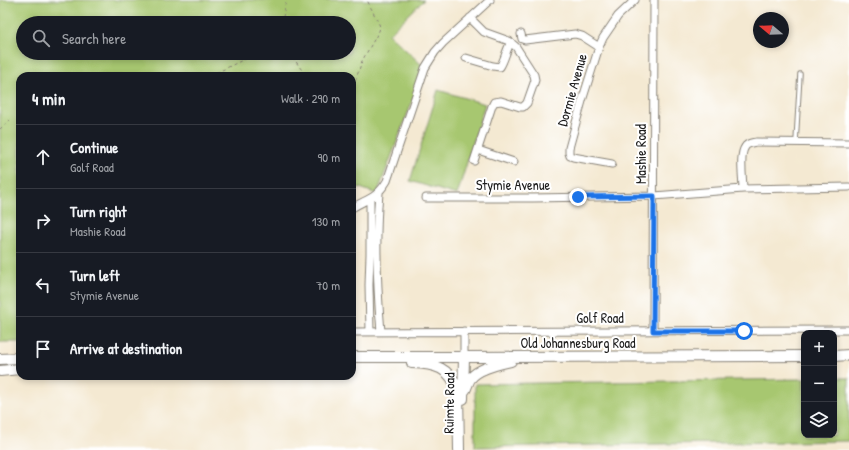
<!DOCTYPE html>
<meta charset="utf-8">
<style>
body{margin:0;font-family:"Patrick Hand",sans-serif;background:#20242c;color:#f1f3f6}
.controls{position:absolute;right:12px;bottom:12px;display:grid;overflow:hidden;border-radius:8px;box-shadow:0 2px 6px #0003}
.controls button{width:36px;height:36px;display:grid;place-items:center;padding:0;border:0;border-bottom:1px solid #363941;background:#171b24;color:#f1f3f6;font:20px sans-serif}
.compass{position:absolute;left:753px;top:12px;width:36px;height:36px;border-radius:50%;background:#171b24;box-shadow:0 2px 6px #0003;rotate:289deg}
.stop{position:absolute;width:12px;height:12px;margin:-9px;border:3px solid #1a73e8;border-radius:50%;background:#fff}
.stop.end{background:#1a73e8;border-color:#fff;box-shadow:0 1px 4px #0008}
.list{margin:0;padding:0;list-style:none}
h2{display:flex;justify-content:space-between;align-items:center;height:52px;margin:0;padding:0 16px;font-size:17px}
h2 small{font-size:13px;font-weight:400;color:#9ea1a6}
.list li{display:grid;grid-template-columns:26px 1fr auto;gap:12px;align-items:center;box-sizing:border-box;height:64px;padding:0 16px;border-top:1px solid #363941}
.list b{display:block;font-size:15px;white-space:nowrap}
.list p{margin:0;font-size:13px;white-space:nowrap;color:#9ea1a6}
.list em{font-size:13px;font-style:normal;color:#9ea1a6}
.icon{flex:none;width:22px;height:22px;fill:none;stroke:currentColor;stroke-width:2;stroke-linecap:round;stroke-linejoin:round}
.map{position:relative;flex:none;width:849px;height:450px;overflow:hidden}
.search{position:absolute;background:#171b24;box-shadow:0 2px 6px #0003;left:16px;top:16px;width:340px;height:44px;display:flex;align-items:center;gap:10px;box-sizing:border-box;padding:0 14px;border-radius:22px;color:#9ea1a6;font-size:15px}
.panel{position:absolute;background:#171b24;box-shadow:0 2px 6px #0003;left:16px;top:72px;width:340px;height:308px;border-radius:12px}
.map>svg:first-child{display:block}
</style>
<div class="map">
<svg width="849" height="450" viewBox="0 0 849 450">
<rect width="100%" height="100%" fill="#fff"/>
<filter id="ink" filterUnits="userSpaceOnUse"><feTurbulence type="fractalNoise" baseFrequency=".025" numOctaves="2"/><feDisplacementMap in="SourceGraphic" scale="8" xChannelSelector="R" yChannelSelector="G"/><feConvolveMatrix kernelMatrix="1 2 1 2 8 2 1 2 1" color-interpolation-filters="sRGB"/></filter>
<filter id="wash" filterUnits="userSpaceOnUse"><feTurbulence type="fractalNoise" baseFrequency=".012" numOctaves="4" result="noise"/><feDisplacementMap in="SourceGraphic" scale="16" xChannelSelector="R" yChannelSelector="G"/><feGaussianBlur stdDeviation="0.9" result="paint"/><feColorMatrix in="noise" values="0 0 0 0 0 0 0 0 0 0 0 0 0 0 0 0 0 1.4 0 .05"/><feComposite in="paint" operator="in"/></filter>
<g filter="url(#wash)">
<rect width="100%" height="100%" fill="#f4e9d2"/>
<path fill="#a7c76f" stroke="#627246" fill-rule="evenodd" d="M0,0H424L389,34L425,68L377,194L352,185V76H20V342H0ZM23,23H349V53H23Z
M438,90L485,104L457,195L410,181Z
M834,378H849V441L475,447V384L804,379V435H834Z"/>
</g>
<g filter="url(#ink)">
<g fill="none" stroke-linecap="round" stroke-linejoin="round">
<g stroke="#888277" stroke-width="5.5">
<path id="service" d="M796,142L800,74"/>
</g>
<g stroke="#888277" stroke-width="9">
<path id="minor" d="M470,18L484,32L509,41L516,47L534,75L535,80L534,83L527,103L523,107H520L501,101L494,102L492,106L474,161
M521,34L522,39L525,40L575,34L582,36L599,47
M466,58L493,66L500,67C505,59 506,50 511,42
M478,150L514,162
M612,164L573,157L570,156L569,153V148L582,101L599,47L603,38L618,16L635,0
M743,189C743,179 739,155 745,147C747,143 752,143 756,142L849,143
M379,193C375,239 377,286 381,332
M426,198H533L654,196L743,189L849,187
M352,208C368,198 376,199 387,181L425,68L435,52L443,43L490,0
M464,331V357
M653,331L654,0
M352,332L849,330
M370,332L369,285L370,254V199"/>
</g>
<g stroke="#888277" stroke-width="12">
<path id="secondary" d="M834,356L849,355
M352,357H464L804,356
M0,359L20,358
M412,363C435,364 450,367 458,391L459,450
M0,371L20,369
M465,390C467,387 468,382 470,379C478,368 499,364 511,361
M463,399L464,357"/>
</g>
<path stroke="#888277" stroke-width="1" stroke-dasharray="3 3" stroke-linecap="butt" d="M282,23L286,0
M283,53L285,56H292L306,76
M205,76L214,74L257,53
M352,85L355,82L362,61L379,31L380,27L379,24L367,0
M0,129L10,120"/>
<use href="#service" stroke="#fff" stroke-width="3.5"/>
<use href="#minor" stroke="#fff" stroke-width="7"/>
<use href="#secondary" stroke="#fff" stroke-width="10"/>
</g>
</g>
<g fill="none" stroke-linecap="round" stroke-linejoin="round" filter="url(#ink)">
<path stroke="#1a73e8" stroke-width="5" d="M578,197L654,196L653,331H744"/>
</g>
<g text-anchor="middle" stroke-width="4" stroke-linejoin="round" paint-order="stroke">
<g font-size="14" fill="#1c1c1c" stroke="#fff">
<text transform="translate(572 90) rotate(-74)" y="5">Dormie Avenue</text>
<text transform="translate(641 154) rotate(-90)" y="5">Mashie Road</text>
<text x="513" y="190">Stymie Avenue</text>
<text x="600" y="323">Golf Road</text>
<text x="578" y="348">Old Johannesburg Road</text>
<text transform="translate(449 403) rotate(-89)" y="5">Ruimte Road</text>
</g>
</g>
</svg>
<div class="controls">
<button>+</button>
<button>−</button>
<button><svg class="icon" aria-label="layers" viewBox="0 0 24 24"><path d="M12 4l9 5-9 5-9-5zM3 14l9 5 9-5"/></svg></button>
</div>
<svg class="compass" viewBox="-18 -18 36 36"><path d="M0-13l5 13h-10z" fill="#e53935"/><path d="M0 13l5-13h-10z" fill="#9ea1a6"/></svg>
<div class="stop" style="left:744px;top:331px"></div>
<div class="stop end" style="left:578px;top:197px"></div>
<div class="search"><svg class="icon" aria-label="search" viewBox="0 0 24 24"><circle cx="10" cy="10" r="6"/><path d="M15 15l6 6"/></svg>Search here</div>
<section class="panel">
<h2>4 min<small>Walk · 290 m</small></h2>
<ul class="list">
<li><svg class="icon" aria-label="ahead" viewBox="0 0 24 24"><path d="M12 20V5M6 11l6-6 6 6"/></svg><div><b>Continue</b><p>Golf Road</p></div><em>90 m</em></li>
<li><svg class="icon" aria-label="right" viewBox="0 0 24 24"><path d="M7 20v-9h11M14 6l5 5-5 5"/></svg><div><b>Turn right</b><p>Mashie Road</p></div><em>130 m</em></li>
<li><svg class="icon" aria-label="left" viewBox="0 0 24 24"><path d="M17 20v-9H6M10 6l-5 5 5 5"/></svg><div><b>Turn left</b><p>Stymie Avenue</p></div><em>70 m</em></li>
<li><svg class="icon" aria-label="arrive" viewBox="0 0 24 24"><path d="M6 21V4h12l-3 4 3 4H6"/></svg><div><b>Arrive at destination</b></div></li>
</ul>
</section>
</div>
